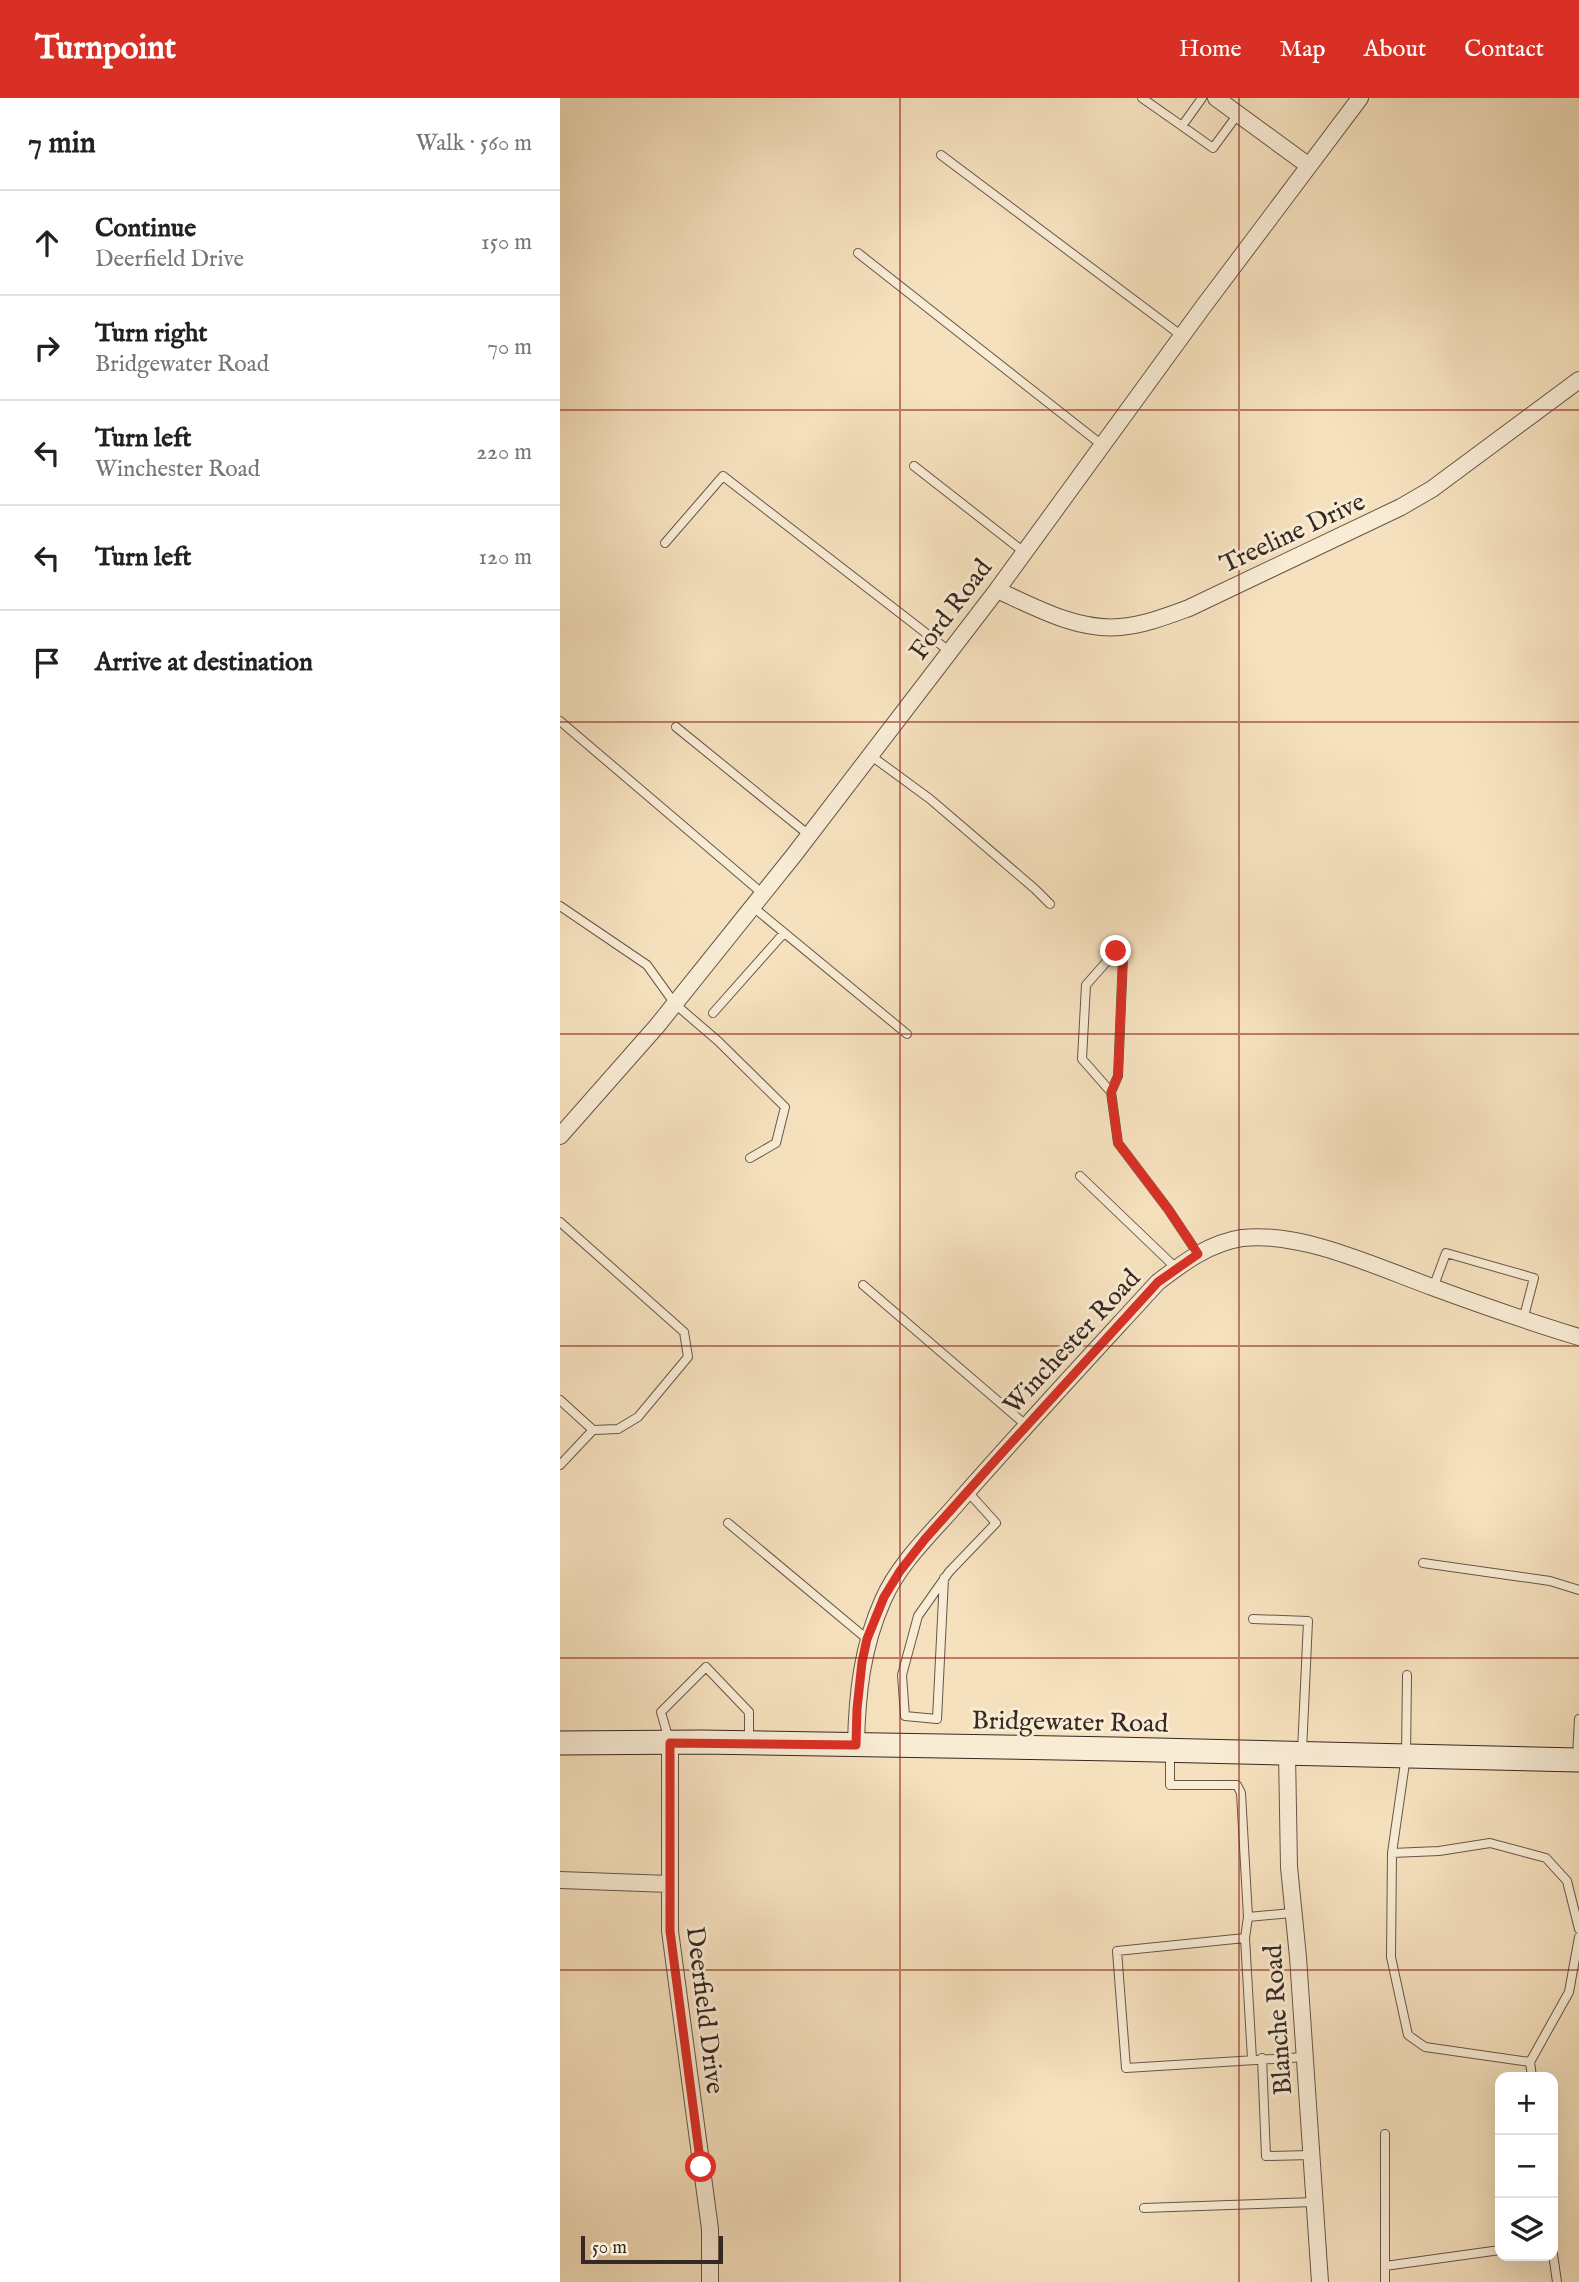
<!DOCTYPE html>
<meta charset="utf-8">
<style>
body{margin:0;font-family:"IM FELL English",serif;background:#f6f6f6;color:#222}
.controls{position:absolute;right:21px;bottom:21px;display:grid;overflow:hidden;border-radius:14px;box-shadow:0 7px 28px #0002}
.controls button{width:63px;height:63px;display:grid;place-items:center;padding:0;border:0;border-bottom:2px solid #e0e0e0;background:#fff;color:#222;font:35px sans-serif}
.scale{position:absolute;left:21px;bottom:18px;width:142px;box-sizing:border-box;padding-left:7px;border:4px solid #362822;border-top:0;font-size:19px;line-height:24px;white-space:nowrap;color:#362822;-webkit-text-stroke:5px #f9ecd5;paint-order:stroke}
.stop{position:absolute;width:21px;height:21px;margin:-16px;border:5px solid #d93025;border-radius:50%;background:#fff}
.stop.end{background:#d93025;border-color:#fff;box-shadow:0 2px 7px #0008}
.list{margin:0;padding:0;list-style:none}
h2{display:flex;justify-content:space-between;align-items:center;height:91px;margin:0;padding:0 28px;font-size:30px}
h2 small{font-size:23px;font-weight:400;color:#767676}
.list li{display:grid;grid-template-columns:46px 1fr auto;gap:21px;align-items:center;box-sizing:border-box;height:105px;padding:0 28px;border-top:2px solid #e0e0e0}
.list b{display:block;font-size:26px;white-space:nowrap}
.list p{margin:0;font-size:23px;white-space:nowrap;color:#767676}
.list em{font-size:23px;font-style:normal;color:#767676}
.icon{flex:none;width:38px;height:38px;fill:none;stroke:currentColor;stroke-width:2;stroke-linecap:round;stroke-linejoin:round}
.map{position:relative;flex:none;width:1019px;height:2184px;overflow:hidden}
header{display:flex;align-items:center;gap:42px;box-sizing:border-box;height:98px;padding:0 35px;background:#d93025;color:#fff}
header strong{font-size:33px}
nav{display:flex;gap:38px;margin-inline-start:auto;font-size:24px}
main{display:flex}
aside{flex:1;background:#fff}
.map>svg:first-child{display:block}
</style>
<header>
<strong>Turnpoint</strong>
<nav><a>Home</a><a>Map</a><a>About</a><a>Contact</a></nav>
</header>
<main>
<aside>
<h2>7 min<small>Walk · 560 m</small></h2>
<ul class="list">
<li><svg class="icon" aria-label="ahead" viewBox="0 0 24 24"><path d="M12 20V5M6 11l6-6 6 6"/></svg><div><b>Continue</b><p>Deerfield Drive</p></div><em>150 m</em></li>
<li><svg class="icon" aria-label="right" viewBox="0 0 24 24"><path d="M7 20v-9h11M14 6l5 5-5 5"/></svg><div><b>Turn right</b><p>Bridgewater Road</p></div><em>70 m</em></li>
<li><svg class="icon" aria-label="left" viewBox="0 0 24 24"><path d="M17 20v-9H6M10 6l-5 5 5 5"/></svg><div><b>Turn left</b><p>Winchester Road</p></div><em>220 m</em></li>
<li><svg class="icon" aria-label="left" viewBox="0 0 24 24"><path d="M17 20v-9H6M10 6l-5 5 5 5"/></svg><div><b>Turn left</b></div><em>120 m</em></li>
<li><svg class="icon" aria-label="arrive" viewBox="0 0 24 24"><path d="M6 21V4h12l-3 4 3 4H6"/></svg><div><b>Arrive at destination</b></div></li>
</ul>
</aside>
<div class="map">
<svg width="1019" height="2184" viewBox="0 0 1019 2184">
<rect width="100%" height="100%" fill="#f6e1be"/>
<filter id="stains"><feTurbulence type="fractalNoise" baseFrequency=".00286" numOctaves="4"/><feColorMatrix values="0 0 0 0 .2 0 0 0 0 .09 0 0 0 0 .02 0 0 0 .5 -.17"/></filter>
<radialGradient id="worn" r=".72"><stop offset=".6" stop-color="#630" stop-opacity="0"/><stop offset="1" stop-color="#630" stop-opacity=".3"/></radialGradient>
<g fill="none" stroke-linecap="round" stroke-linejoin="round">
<g stroke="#665649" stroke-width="10">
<path id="lane" d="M582,0L622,28L642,0
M622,28L653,50L678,16
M381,57L622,238
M298,155L542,347
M354,368L464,454
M105,445L163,378L389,553
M0,623L203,796
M116,629L249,737
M310,657L370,701L475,791L490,806
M0,808L87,867L115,906L158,943L225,1009L216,1045L190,1060
M193,809L347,936
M153,915L224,835
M551,994L522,961L526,887L556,853L563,859L558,978L551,994L558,1045L608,1111L638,1156
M520,1078L616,1170
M0,1124L124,1234L128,1259L78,1319L58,1331L33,1332
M303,1187L467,1328
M873,1190L886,1155L974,1180L963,1222
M0,1302L33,1332L0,1367
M168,1425L307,1541
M863,1465L990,1483L1019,1492
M384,1480L377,1621L345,1618L342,1577L358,1518L389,1474L436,1425L408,1394
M693,1521L748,1523L742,1653
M847,1577L846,1658L832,1755L879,1753L930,1745L986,1760L1007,1783L1019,1831
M109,1642L101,1614L146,1569L189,1614V1642
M610,1656V1687H677L681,1695L688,1819
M1017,1659L1019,1621
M832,1755L831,1859L848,1937L865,1949L970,1964
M685,1840L557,1853L566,1970L745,1959
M702,1960L706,2058L751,2057
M692,1961L685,1840L688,1819L732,1815
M972,1979L970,1964L1009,1894L1019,1839
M825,2036V2184
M584,2110L754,2104
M993,2156L997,2184
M825,2168L940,2152"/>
</g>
<g stroke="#665649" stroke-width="18">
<path id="street" d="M656,0L749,68
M437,492C475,509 517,533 560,529C584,527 607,518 629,510L841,409L872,391L1019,282
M0,1038L97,928L234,757L437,492L643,209L800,0
M110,1645V1833L150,2131V2184
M296,1647C297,1596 302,1549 323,1502C340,1463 374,1433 401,1401C465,1328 532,1256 598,1184C623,1165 649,1145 682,1140C741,1133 817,1169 872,1189C921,1207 969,1224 1019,1239
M727,1655L729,1769L738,1859L760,2184
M0,1782L109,1786"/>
</g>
<g stroke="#362822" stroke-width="25">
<path id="secondary" d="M0,1645L141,1644L555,1651L1019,1662"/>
</g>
<use href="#lane" stroke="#f9ecd5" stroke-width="8"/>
<use href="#street" stroke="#f9ecd5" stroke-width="16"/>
<use href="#secondary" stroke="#f9ecd5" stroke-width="23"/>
</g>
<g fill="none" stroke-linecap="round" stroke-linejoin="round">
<path stroke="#d93025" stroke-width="9" d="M141,2069L110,1833V1645L296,1647L297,1611L302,1564L307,1541L324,1499L340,1473L365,1441L441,1356L598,1184L638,1156L608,1111L558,1045L551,994L558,978L563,859L556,853"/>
</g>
<path fill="none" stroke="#8f2418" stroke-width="2" stroke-opacity="0.55" d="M340,0V2184M679,0V2184M0,312H1019M0,624H1019M0,936H1019M0,1248H1019M0,1560H1019M0,1872H1019"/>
<g text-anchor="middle" stroke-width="6" stroke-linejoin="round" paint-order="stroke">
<g font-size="26" fill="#362822" stroke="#f9ecd5">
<text transform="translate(732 434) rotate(-25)" y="9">Treeline Drive</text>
<text transform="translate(390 511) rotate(-53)" y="9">Ford Road</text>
<text transform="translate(511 1243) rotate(-47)" y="9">Winchester Road</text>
<text transform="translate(510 1623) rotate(1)" y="9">Bridgewater Road</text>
<text transform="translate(146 1912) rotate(83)" y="9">Deerfield Drive</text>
<text transform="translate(717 1922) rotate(-94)" y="9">Blanche Road</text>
</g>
</g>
<rect width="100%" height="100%" filter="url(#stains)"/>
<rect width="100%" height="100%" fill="url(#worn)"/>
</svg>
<div class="controls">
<button>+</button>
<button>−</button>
<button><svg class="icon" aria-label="layers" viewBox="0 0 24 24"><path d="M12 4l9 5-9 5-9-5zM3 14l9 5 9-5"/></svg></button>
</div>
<div class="scale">50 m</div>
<div class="stop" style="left:141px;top:2069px"></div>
<div class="stop end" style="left:556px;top:853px"></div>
</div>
</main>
